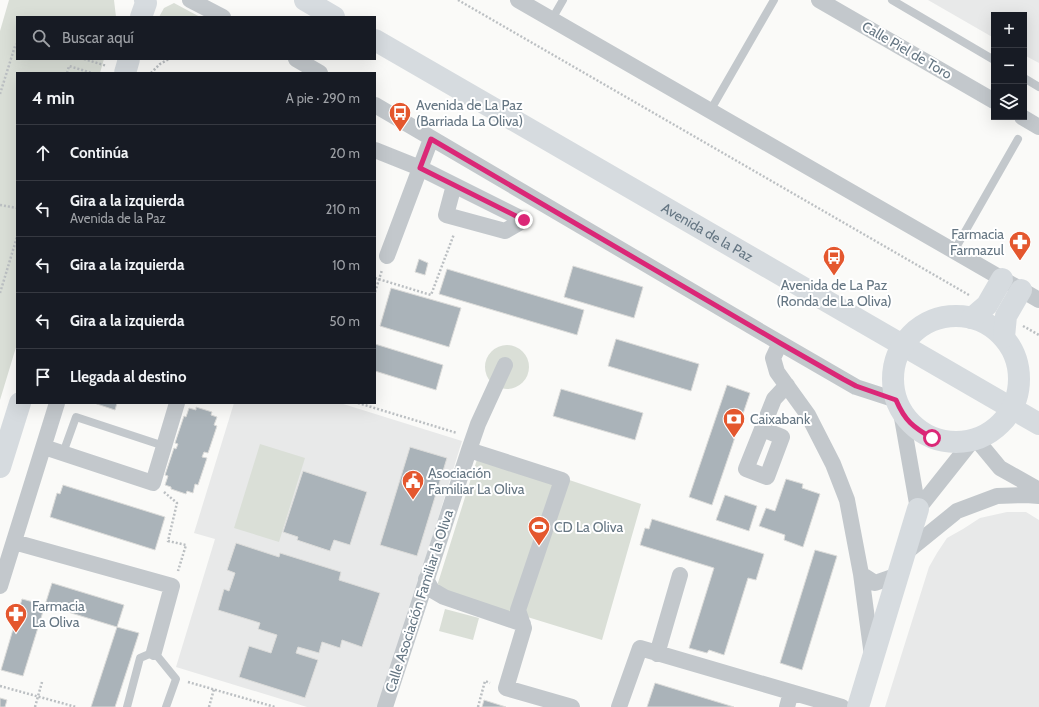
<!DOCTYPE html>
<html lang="es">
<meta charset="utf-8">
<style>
body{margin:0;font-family:Cabin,sans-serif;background:#242831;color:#f1f3f6}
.controls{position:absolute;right:12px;top:12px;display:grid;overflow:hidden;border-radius:0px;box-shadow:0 4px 16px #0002}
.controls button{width:36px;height:36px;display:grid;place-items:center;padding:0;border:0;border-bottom:1px solid #363941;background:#171b24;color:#f1f3f6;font:20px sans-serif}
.stop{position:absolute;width:12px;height:12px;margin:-9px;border:3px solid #db2777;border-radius:50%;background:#fff}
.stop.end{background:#db2777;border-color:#fff;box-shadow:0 1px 4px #0008}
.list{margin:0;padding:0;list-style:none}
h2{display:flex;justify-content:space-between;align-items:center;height:52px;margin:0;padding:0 16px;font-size:17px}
h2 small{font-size:13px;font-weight:400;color:#9ea1a6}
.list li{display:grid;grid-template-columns:26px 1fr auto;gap:12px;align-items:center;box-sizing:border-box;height:56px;padding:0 16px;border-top:1px solid #363941}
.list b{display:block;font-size:15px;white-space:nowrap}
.list p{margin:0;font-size:13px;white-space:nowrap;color:#9ea1a6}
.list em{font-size:13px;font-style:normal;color:#9ea1a6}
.icon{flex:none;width:22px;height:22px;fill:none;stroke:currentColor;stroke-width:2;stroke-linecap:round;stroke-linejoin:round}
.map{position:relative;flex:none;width:1039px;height:707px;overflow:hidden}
.search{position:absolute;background:#171b24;box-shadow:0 4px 16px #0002;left:16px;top:16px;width:360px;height:44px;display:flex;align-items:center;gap:10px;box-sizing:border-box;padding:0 14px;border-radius:0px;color:#9ea1a6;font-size:15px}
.panel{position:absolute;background:#171b24;box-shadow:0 4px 16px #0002;left:16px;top:72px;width:360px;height:332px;border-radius:0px}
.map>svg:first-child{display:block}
</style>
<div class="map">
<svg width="1039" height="707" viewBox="0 0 1039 707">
<rect width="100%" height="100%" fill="#fafaf8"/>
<path fill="#e8e9e9" d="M928,0H1039V63L1024,55V15H994V38Z
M234,403H340L462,441L380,707H307L176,667L215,539L194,533Z
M1007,512H1026L1039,520V707H885L929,567L937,553L947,538L963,529L980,518Z"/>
<path fill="#dadfd7" d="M9,0H114L116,17H17V59H104L100,73H17V344L0,400V31Z
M174,3L200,17H159L164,8Z
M485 367a22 22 0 1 1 44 0a22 22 0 1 1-44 0Z
M260,444L305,458L279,542L234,528Z
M480,450L641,504L602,640L436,589Z
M445,609L479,618L473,640L439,631Z"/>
<path fill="#aab3b9" stroke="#dcdcda" d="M419,259L428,263L425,275L415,272Z
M573,266L643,287L634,318L564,297Z
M447,269L584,310L577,335L439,294Z
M391,288L461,308L449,347L380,326Z
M616,339L699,364L691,391L608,366Z
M375,344L443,365L436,390L375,371Z
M727,385L750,393L712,505L689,497Z
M561,389L643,413L635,440L553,416Z
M94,403H117L115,410Z
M196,407L212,412L211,415L217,417L214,425L217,426L208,453L204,452L202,457L207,458L198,485L195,484L193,493L187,491L186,494L171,489V487L165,485L168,476L165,475L174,448L176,449L178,444L175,443L184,416L186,417L189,408L196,410Z
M410,447L447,458L417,556L380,545Z
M303,471L367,492L350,545L334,540L330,551L297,540L298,537L283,532Z
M786,479L803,484L802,488L820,494L803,547L784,540L785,535L759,526L766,508L775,511Z
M63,485L165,517L155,550L50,517L57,493L60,494Z
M725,495L757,506L749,531L716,520Z
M652,519L764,554L756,580L748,578L724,655L709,650L707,653L689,648L714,568L640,545L645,528L649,529Z
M236,543L279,557L280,553L341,572L339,580L380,593L362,647L342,640L340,648L322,642L319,653L298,647L296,653L318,660L305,698L239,677L249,646L271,653L277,635L258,629L260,623L218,610L224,589L229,591L235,573L227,570Z
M815,550L837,556L802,670L780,663Z
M52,583L124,605L117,627L45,605Z
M22,599L45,605L23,676L1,670Z
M117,627L139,633L115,707H91Z
M655,683L734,707H647Z
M0,698L7,700L5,707H0Z
M484,700L506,707H482Z"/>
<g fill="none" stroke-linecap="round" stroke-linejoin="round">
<path stroke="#bbbfc2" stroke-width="2.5" stroke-dasharray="2 2" stroke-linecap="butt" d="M458,0L969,295
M84,59L107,66
M67,73L69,66L92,73
M151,73L160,64L169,59
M0,94L15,46L17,44
M0,205L17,208
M375,278L431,295L454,234
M375,292L382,270
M0,293L17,237
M1023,326L1039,335
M358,403L457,433
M164,492L177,503L168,541L186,545L178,571
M188,682L275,707
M0,686L76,707
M35,707L42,682
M209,707L214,689
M478,707L485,681L490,683"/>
<path stroke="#c3c8cc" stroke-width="8" d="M892,0L994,60
M552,19L563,0
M1024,78L1039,87
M710,111L774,0
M954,251L1018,139
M63,453L76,417L164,446
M127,707L140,658L154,652L176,679L166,707"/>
<path stroke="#c3c8cc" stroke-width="16" d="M190,0L223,17
M518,0L1039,300
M819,0L994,101
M296,59L320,73
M375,105L780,343L856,387L896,400
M1022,117L1039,127
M375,150L420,168L524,220L505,231L446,215L454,185
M387,256L431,139
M780,343L773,358L777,372L808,415L833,464L847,500L861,574L872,656
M901,412L918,509
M762,429L782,437L767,477L746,469L774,399L787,385
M976,439L1000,468L1039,490
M44,447L153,483L177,403
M469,450L562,480L518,610L524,628L506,688L572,707
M918,509L972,441
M14,542L172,586L154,652
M904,554L957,511L997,496L1026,495L1039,496
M861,574L875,583L898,575
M426,579L432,590L444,597L523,624
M0,586L57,403
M657,654L680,575
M385,707L469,450L478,424L505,365
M619,707L640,648L842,707
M787,707L791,692"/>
<path stroke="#d6dbdf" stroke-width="22" d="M858,707L918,509"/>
<g stroke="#d6dbdf" stroke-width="22">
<path d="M305,0L334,17"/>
<path d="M141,17L146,3L145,0"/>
<path id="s1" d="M375,40L1039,424"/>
<path d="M125,73L129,59"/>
<circle cx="956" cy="379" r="63"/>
<path d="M972,318L987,305L1002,279"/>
<path d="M1004,337L1006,316L1021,290"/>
<path d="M0,467L20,403"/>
</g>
</g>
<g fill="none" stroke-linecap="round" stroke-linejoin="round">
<path stroke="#db2777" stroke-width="5" d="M524,220L420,168L431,139L780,343L843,379L856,386L896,400C905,421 913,427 932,438"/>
</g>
<defs>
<g id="bus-pin" transform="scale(1.15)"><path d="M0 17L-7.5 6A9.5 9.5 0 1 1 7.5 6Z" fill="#e4572e" stroke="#fff"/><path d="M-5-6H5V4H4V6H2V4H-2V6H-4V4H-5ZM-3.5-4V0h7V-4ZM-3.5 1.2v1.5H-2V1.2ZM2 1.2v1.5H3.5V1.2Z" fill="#fff"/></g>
<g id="pharmacy-pin" transform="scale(1.15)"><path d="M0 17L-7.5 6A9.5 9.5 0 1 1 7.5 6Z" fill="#e4572e" stroke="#fff"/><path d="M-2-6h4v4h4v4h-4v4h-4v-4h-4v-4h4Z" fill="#fff"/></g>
<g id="bank-pin" transform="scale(1.15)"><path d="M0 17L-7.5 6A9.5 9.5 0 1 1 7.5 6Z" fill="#e4572e" stroke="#fff"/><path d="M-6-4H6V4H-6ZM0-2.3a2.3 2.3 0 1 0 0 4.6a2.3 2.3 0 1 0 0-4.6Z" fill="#fff"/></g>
<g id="civic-pin" transform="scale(1.15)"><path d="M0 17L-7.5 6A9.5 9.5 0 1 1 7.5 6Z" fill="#e4572e" stroke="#fff"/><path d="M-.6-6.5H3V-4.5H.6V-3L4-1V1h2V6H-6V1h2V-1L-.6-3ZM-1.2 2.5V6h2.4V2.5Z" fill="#fff"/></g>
<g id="stadium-pin" transform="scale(1.15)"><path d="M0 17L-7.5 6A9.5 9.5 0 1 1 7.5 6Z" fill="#e4572e" stroke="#fff"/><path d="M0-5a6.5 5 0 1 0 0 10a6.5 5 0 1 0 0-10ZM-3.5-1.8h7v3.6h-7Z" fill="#fff"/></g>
</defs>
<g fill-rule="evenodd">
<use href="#bus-pin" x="400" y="113"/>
<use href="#pharmacy-pin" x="1020" y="242"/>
<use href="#bus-pin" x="834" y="257"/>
<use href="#bank-pin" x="734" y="419"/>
<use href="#civic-pin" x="413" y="481"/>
<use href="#stadium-pin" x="539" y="527"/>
<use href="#pharmacy-pin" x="16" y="614"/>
</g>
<g text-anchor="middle" stroke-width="4" stroke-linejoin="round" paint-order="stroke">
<g font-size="14" fill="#657683" stroke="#fff">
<text transform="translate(907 50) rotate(30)" y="5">Calle Piel de Toro</text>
<text dy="5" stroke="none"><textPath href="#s1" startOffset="384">Avenida de la Paz</textPath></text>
<text transform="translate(419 601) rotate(-72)" y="5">Calle Asociación Familiar la Oliva</text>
</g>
<g font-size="14" fill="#657683" stroke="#fff" text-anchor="start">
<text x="416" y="110">Avenida de La Paz<tspan x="416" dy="16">(Barriada La Oliva)</tspan></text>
<text x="1004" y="239" text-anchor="end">Farmacia<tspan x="1004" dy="16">Farmazul</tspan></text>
<text x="834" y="290" text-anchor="middle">Avenida de La Paz<tspan x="834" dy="16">(Ronda de La Oliva)</tspan></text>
<text x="750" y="424">Caixabank</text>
<text x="428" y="478">Asociación<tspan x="428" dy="16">Familiar La Oliva</tspan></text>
<text x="554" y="532">CD La Oliva</text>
<text x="32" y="611">Farmacia<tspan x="32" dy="16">La Oliva</tspan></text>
</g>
</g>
</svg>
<div class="controls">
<button>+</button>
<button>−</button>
<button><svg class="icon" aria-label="layers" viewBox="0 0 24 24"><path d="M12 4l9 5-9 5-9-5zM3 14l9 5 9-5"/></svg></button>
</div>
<div class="stop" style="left:932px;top:438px"></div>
<div class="stop end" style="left:524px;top:220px"></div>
<div class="search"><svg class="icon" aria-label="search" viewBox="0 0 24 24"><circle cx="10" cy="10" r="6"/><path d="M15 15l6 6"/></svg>Buscar aquí</div>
<section class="panel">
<h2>4 min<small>A pie · 290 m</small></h2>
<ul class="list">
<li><svg class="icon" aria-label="ahead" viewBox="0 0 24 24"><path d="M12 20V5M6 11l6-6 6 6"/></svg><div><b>Continúa</b></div><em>20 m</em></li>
<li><svg class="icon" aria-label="left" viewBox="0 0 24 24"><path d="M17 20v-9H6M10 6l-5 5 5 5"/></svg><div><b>Gira a la izquierda</b><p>Avenida de la Paz</p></div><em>210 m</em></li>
<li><svg class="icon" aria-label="left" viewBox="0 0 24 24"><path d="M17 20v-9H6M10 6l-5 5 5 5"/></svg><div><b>Gira a la izquierda</b></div><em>10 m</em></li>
<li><svg class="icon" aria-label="left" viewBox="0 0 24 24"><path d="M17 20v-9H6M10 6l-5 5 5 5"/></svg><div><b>Gira a la izquierda</b></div><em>50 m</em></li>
<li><svg class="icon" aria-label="arrive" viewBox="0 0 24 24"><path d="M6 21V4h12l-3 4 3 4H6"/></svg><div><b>Llegada al destino</b></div></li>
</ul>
</section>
</div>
